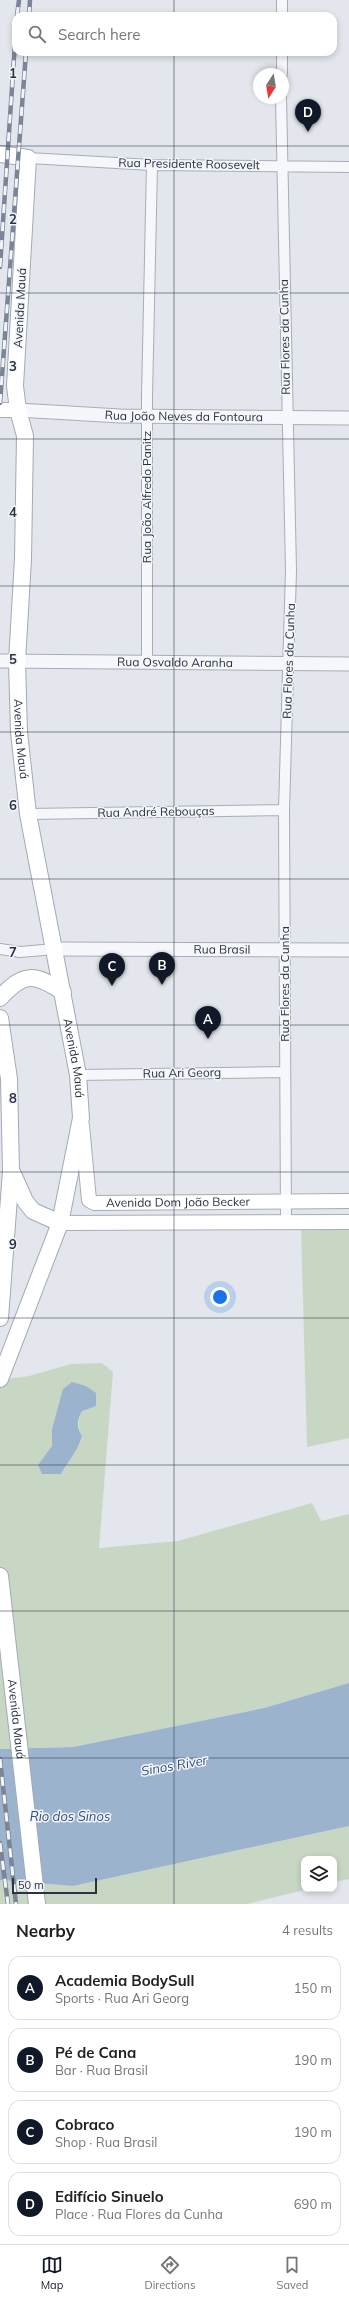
<!DOCTYPE html>
<meta charset="utf-8">
<style>
body{margin:0;font-family:Mulish,sans-serif;background:#f6f6f6;color:#222}
.controls{position:absolute;right:12px;bottom:12px;display:grid;overflow:hidden;border-radius:8px;box-shadow:0 2px 6px #0003}
.controls button{width:36px;height:36px;display:grid;place-items:center;padding:0;border:0;border-bottom:1px solid #e0e0e0;background:#fff;color:#222;font:20px sans-serif}
.compass{position:absolute;left:253px;top:68px;width:36px;height:36px;border-radius:50%;background:#fff;box-shadow:0 2px 6px #0003;rotate:192deg}
.scale{position:absolute;left:12px;bottom:10px;width:85px;box-sizing:border-box;padding-left:4px;border:2px solid #293346;border-top:0;font-size:11px;line-height:14px;white-space:nowrap;color:#293346;-webkit-text-stroke:3px #f3f5f9;paint-order:stroke}
.you{position:absolute;left:220px;top:1297px;width:14px;height:14px;margin:-10px;border:3px solid #fff;border-radius:50%;background:#1a73e8;box-shadow:0 0 0 6px #1a73e833}
.badge{display:grid;place-items:center;width:26px;height:26px;border-radius:50%;background:#111827;color:#fff;font-size:13px;font-weight:700}
.pin{position:absolute;translate:-50% -33px;filter:drop-shadow(0 1px 2px #0008)}
.pin::after{content:'';position:absolute;top:21px;width:14px;height:12px;background:inherit;clip-path:polygon(0 0,100% 0,50% 100%)}
.list{margin:0;padding:0;list-style:none}
h2{display:flex;justify-content:space-between;align-items:center;height:52px;margin:0;padding:0 16px;font-size:17px}
h2 small{font-size:13px;font-weight:400;color:#767676}
.list li{display:grid;grid-template-columns:26px 1fr auto;gap:12px;align-items:center;box-sizing:border-box;height:64px;margin:0 8px 8px;padding:0 8px;border:1px solid #e0e0e0;border-radius:12px}
.list b{display:block;font-size:15px;white-space:nowrap}
.list p{margin:0;font-size:13px;white-space:nowrap;color:#767676}
.list em{font-size:13px;font-style:normal;color:#767676}
.icon{flex:none;width:22px;height:22px;fill:none;stroke:currentColor;stroke-width:2;stroke-linecap:round;stroke-linejoin:round}
.map{position:relative;flex:none;width:349px;height:1904px;overflow:hidden}
.search{position:absolute;background:#fff;box-shadow:0 2px 6px #0003;left:12px;right:12px;top:12px;height:44px;display:flex;align-items:center;gap:10px;box-sizing:border-box;padding:0 14px;border-radius:12px;color:#767676;font-size:15px}
.sheet{height:340px;background:#fff}
nav{display:flex;justify-content:space-around;align-items:center;box-sizing:border-box;height:56px;border-top:1px solid #e0e0e0;background:#fff;font-size:11px;color:#767676}
nav a{display:grid;justify-items:center;gap:2px}
nav .on{color:#111827}
.map>svg:first-child{display:block}
</style>
<div class="map">
<svg width="349" height="1904" viewBox="0 0 349 1904">
<rect width="100%" height="100%" fill="#e3e6ec"/>
<path fill="#c8d7c4" fill-rule="evenodd" d="M349,1226V1438L307,1447L301,1227Z
M102,1363L113,1372L99,1548L178,1541L312,1503L321,1521L349,1514V1683L264,1708L73,1747L0,1749V1380L29,1376L71,1364ZM95,1392C86,1406 72,1419 82,1436C78,1451 68,1461 61,1474L38,1465Z
M349,1826V1879L334,1882V1859H304V1889H308L247,1904H0V1880L73,1886Z"/>
<path fill="#9cb3ce" d="M72,1382L86,1386L96,1393V1406L82,1411C77,1421 76,1426 82,1436C78,1451 68,1461 61,1474H42L38,1465L52,1446V1429L63,1389Z
M349,1683V1826L73,1886L0,1880V1749L73,1747L264,1708Z"/>
<g fill="none" stroke-linecap="round" stroke-linejoin="round">
<g stroke="#a7adb7" stroke-width="12">
<path id="minor" d="M282,16V0
M282,74V52
M281,98L291,570L284,810L286,1223
M28,158L152,165L349,167
M147,661V397L152,165
M28,814L284,810
M0,949L20,952L55,949
M78,1075L285,1072"/>
</g>
<g stroke="#a7adb7" stroke-width="15">
<g id="tertiary">
<path id="s1" d="M18,410L120,416L349,418"/>
<path id="s2" d="M0,661L349,664"/>
<path id="s3" d="M55,949L349,950"/>
</g>
</g>
<g stroke="#a7adb7" stroke-width="16">
<g id="secondary">
<path d="M0,410H18"/>
<path id="s4" d="M82,1126L89,1200L94,1203L349,1201"/>
<path d="M60,1223L349,1222"/>
</g>
</g>
<g stroke="#a1aab9" stroke-width="18">
<g id="primary">
<path id="s5" d="M0,154L28,158L15,386L18,410L25,436L23,559L17,661L19,732L28,814L78,1075L81,1118L60,1223L0,1379"/>
<path d="M0,998C24,972 34,973 63,992"/>
<path d="M0,1018L9,1079L11,1171L0,1318"/>
<path d="M12,1172L25,1201L33,1211L60,1223"/>
<path id="s6" d="M0,1576L37,1904"/>
</g>
</g>
<use href="#minor" stroke="#f6f7fa" stroke-width="10"/>
<use href="#tertiary" stroke="#f6f7fa" stroke-width="13"/>
<use href="#secondary" stroke="#fff" stroke-width="14"/>
<use href="#primary" stroke="#fff" stroke-width="16"/>
<g stroke="#7b8597" stroke-width="4.5">
<path id="rail" d="M17,16L19,0
M29,16L30,0
M0,267L16,28
M0,403L26,52
M0,1759L16,1904
M0,1843L8,1904"/>
</g>
<use href="#rail" stroke="#f3f5f9" stroke-width="3" stroke-dasharray="9" stroke-linecap="butt"/>
</g>
<path fill="none" stroke="#293346" stroke-width="1" stroke-opacity="0.55" d="M174,0V16M174,52V1904M0,146H349M0,293H349M0,439H349M0,586H349M0,732H349M0,879H349M0,1025H349M0,1172H349M0,1318H349M0,1465H349M0,1611H349M0,1758H349"/>
<g text-anchor="middle" stroke-width="3" stroke-linejoin="round" paint-order="stroke">
<g font-size="12" fill="#293346" stroke="#f3f5f9">
<text transform="translate(189 164) rotate(1)" y="4">Rua Presidente Roosevelt</text>
<text transform="translate(20 308) rotate(-87)" y="4">Avenida Mauá</text>
<text transform="translate(285 337) rotate(-91)" y="4">Rua Flores da Cunha</text>
<text dy="4" stroke="none"><textPath href="#s1" startOffset="166">Rua João Neves da Fontoura</textPath></text>
<text transform="translate(147 497) rotate(-90)" y="4">Rua João Alfredo Panitz</text>
<text transform="translate(289 661) rotate(-88)" y="4">Rua Flores da Cunha</text>
<text dy="4" stroke="none"><textPath href="#s2" startOffset="175">Rua Osvaldo Aranha</textPath></text>
<text dy="4" stroke="none"><textPath href="#s5" startOffset="611">Avenida Mauá</textPath></text>
<text transform="translate(156 812) rotate(-1)" y="4">Rua André Rebouças</text>
<text dy="4" stroke="none"><textPath href="#s3" startOffset="167">Rua Brasil</textPath></text>
<text transform="translate(285 984) rotate(-90)" y="4">Rua Flores da Cunha</text>
<text dy="4" stroke="none"><textPath href="#s5" startOffset="935">Avenida Mauá</textPath></text>
<text transform="translate(182 1073) rotate(-1)" y="4">Rua Ari Georg</text>
<text dy="4" stroke="none"><textPath href="#s4" startOffset="164">Avenida Dom João Becker</textPath></text>
<text dy="4" stroke="none"><textPath href="#s6" startOffset="144">Avenida Mauá</textPath></text>
</g>
<g font-size="13" font-style="italic" fill="#30507e" stroke="#f3f5f9">
<text transform="translate(174 1765) rotate(-10)" y="5">Sinos River</text>
<text x="70" y="1821">Rio dos Sinos</text>
</g>
</g>
<g font-size="13" text-anchor="middle" font-weight="bold" fill="#293346" stroke="#f3f5f9" stroke-width="3" stroke-linejoin="round" paint-order="stroke">
<text x="13" y="78">1</text>
<text x="13" y="224">2</text>
<text x="13" y="371">3</text>
<text x="13" y="517">4</text>
<text x="13" y="664">5</text>
<text x="13" y="810">6</text>
<text x="13" y="957">7</text>
<text x="13" y="1103">8</text>
<text x="13" y="1249">9</text>
</g>
</svg>
<div class="controls">
<button><svg class="icon" aria-label="layers" viewBox="0 0 24 24"><path d="M12 4l9 5-9 5-9-5zM3 14l9 5 9-5"/></svg></button>
</div>
<svg class="compass" viewBox="-18 -18 36 36"><path d="M0-13l5 13h-10z" fill="#e53935"/><path d="M0 13l5-13h-10z" fill="#767676"/></svg>
<div class="scale">50 m</div>
<div class="you"></div>
<div class="pin badge" style="left:208px;top:1039px">A</div>
<div class="pin badge" style="left:162px;top:985px">B</div>
<div class="pin badge" style="left:112px;top:986px">C</div>
<div class="pin badge" style="left:308px;top:132px">D</div>
<div class="search"><svg class="icon" aria-label="search" viewBox="0 0 24 24"><circle cx="10" cy="10" r="6"/><path d="M15 15l6 6"/></svg>Search here</div>
</div>
<section class="sheet">
<h2>Nearby<small>4 results</small></h2>
<ul class="list">
<li><span class="badge">A</span><div><b>Academia BodySull</b><p>Sports · Rua Ari Georg</p></div><em>150 m</em></li>
<li><span class="badge">B</span><div><b>Pé de Cana</b><p>Bar · Rua Brasil</p></div><em>190 m</em></li>
<li><span class="badge">C</span><div><b>Cobraco</b><p>Shop · Rua Brasil</p></div><em>190 m</em></li>
<li><span class="badge">D</span><div><b>Edifício Sinuelo</b><p>Place · Rua Flores da Cunha</p></div><em>690 m</em></li>
</ul>
</section>
<nav>
<a class="on"><svg class="icon" aria-label="map" viewBox="0 0 24 24"><path d="M3 6l6-2 6 2 6-2v14l-6 2-6-2-6 2zM9 4v14M15 6v14"/></svg>Map</a>
<a><svg class="icon" aria-label="directions" viewBox="0 0 24 24"><path d="M12 3l9 9-9 9-9-9zM9 14v-3h6M13 9l2 2-2 2"/></svg>Directions</a>
<a><svg class="icon" aria-label="saved" viewBox="0 0 24 24"><path d="M7 4h10v16l-5-4-5 4z"/></svg>Saved</a>
</nav>
